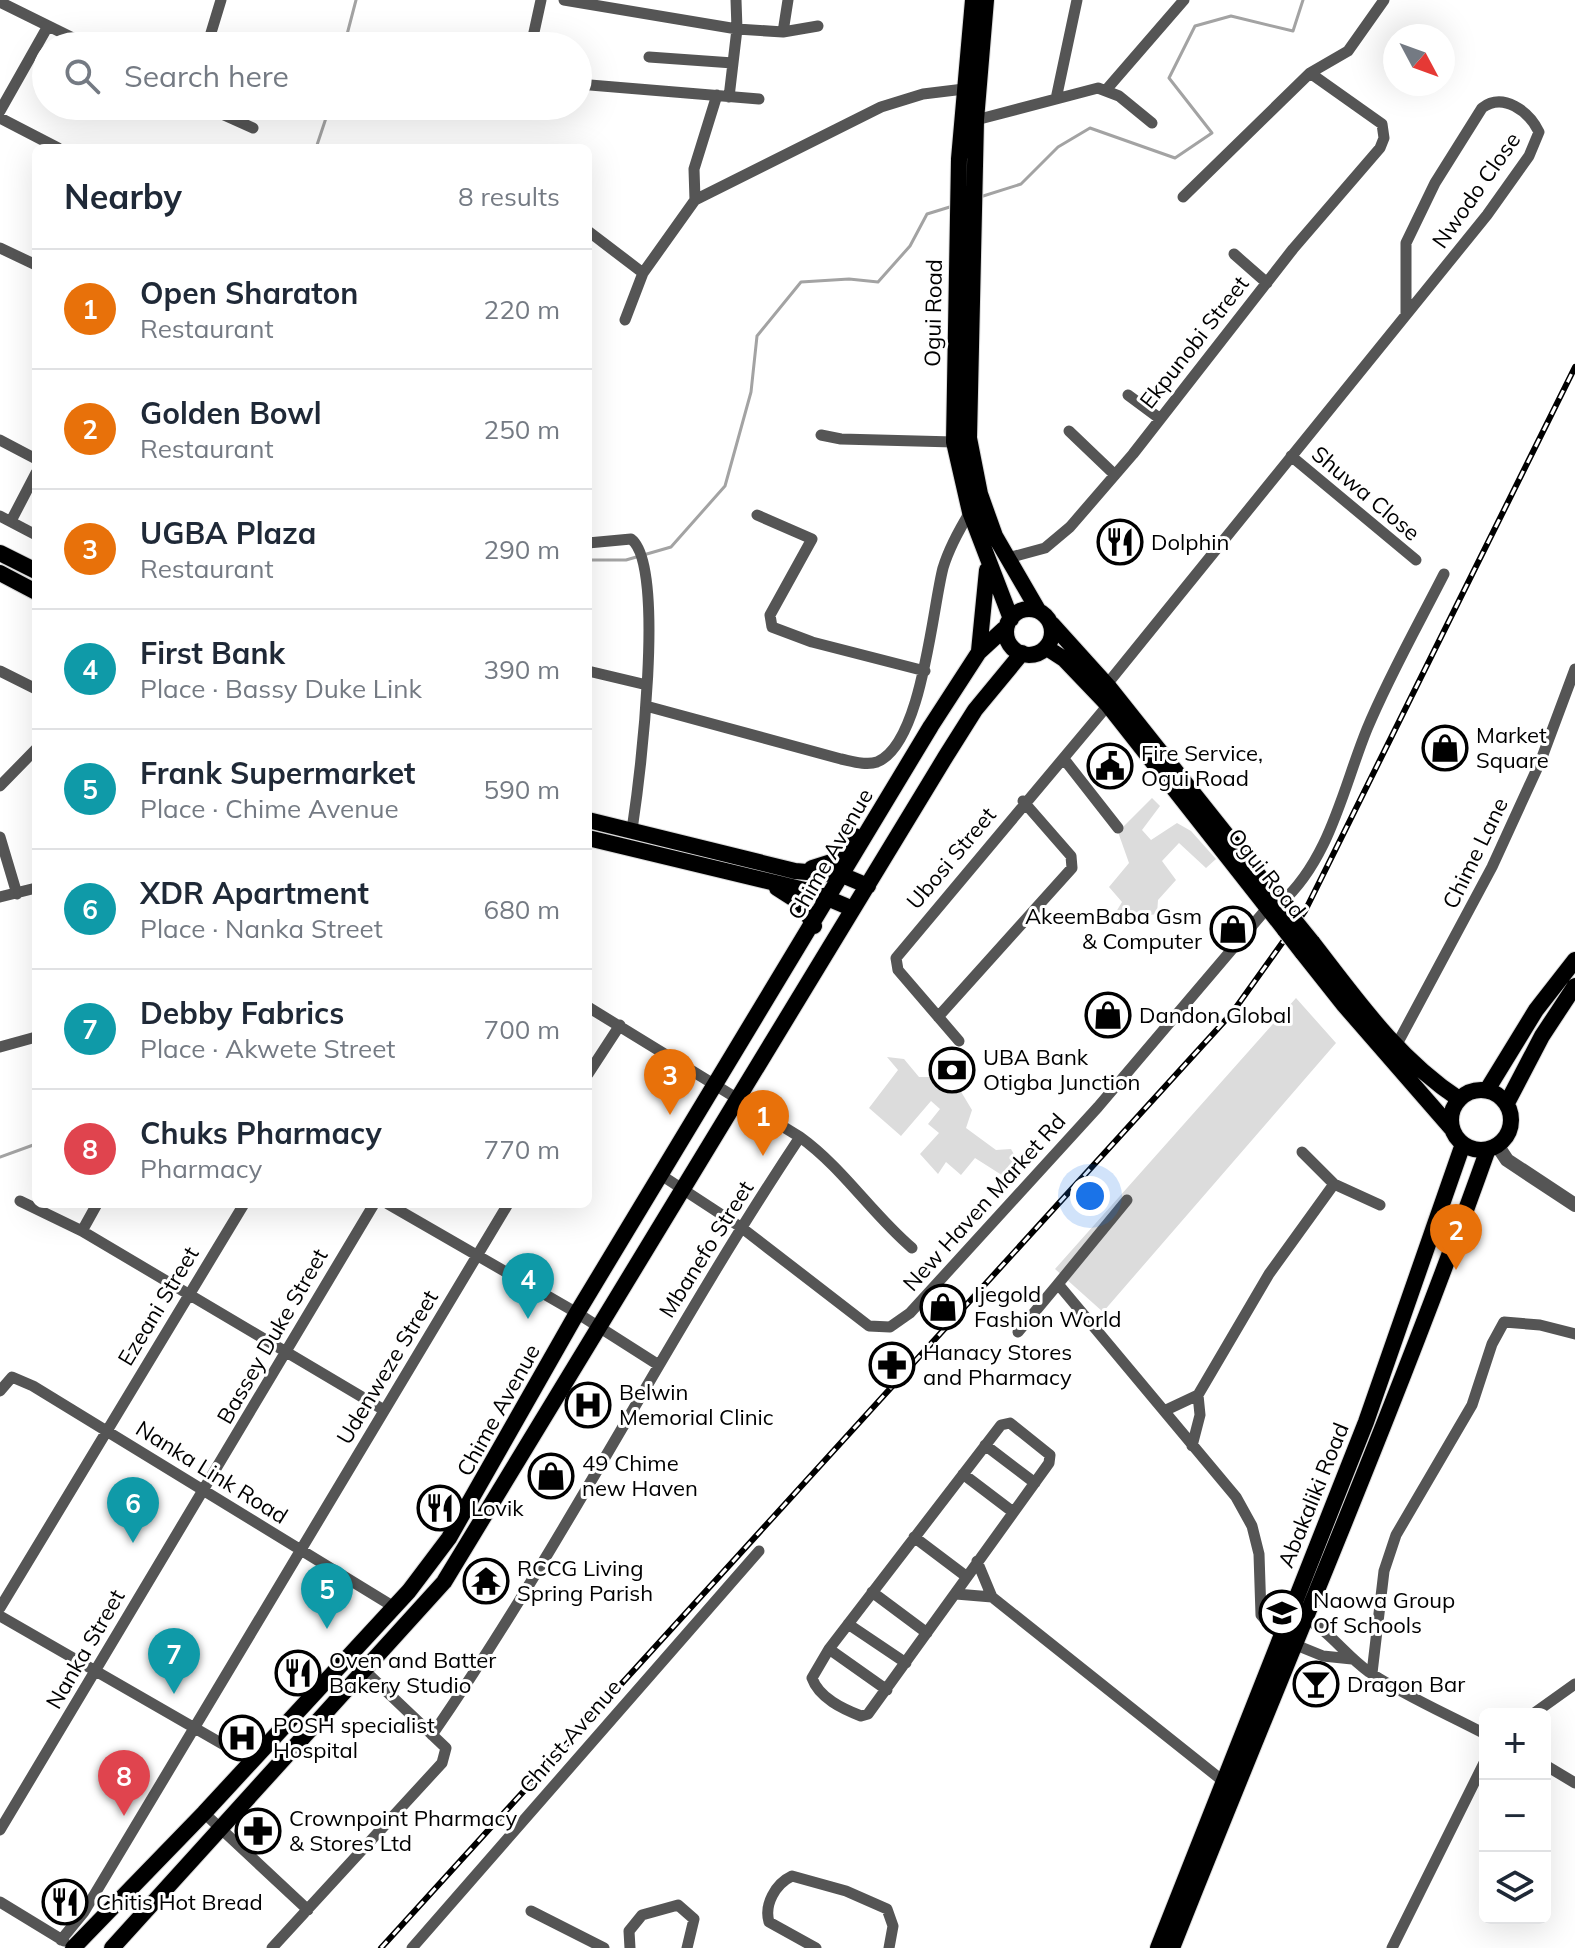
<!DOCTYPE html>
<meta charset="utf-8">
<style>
body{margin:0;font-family:Mulish,sans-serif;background:#f6f6f7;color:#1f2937}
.controls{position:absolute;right:24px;bottom:24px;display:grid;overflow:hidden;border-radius:12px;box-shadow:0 8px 32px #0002}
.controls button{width:72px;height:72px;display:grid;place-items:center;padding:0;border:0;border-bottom:2px solid #e0e1e3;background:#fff;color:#1f2937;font:40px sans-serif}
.compass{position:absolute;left:1383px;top:24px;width:72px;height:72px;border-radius:50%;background:#fff;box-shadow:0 8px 32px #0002;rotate:131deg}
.you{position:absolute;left:1090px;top:1196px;width:28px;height:28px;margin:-20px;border:6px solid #fff;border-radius:50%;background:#1a73e8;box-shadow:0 0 0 12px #1a73e833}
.badge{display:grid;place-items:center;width:52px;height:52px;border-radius:50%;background:#000;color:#fff;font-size:26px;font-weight:700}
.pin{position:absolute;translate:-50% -66px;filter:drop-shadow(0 2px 4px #0008)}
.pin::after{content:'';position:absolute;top:42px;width:28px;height:24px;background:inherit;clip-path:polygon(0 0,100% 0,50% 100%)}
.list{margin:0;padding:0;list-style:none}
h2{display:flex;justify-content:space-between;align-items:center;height:104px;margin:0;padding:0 32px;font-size:34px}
h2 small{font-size:26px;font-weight:400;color:#747a83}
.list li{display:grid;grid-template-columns:52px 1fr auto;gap:24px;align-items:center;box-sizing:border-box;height:120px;padding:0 32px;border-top:2px solid #e0e1e3}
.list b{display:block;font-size:30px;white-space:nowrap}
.list p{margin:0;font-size:26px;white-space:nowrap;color:#747a83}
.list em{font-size:26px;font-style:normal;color:#747a83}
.icon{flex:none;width:44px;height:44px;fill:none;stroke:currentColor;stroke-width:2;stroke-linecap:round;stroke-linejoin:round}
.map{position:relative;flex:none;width:1575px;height:1948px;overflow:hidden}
.search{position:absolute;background:#fff;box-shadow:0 8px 32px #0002;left:32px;top:32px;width:560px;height:88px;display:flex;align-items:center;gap:20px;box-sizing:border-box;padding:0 28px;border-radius:44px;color:#747a83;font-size:30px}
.panel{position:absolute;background:#fff;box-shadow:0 8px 32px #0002;left:32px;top:144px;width:560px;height:1064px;border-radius:12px}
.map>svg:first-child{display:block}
</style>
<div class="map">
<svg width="1575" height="1948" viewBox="0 0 1575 1948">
<rect width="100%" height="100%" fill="#fff"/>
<path fill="#dcdcdc" d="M1152,798L1160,806L1142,830L1151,840L1177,823L1191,831L1216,859L1206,868L1179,843L1162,861L1176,880L1158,900L1157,914L1115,920L1116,912L1122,902L1109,887L1129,863L1118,832Z
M1296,998L1336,1043L1103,1312L1055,1269Z
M887,1057L904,1059L919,1077H936L944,1087L957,1085L972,1110L966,1128L996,1150L1011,1149L1020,1165L1008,1179L975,1158L961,1175L946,1162L938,1174L920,1154L939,1133L928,1124L940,1109L931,1101L901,1136L869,1108L898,1070Z"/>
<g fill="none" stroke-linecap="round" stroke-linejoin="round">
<path stroke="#a3a3a3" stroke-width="3" d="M344,46L356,0
M316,148L330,106
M980,197L1021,184L1058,147L1090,128L1175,158L1212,133L1169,78L1195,26L1231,16L1293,31L1303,0
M588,560H626L671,547L725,486L751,392L757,336L801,282L849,279L878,282L910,246L927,214L953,206
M0,1157L36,1144"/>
<g stroke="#dbdbdb" stroke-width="18">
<path id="primary" d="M973,0L959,159L954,442L970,512L1011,619
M986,0L976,120L969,438L980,494L995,536L1038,610
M0,553L36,571
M0,573L36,592
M1006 632a23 23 0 1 1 46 0a23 23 0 1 1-46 0Z
M1052,624L1108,686L1295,921
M1047,648L1064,659L1108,705L1285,930
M979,651L987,570
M588,820L795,871L842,875L868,886
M588,838L813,892L853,909
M812,868L834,861L855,836
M777,888L802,904L814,926
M1312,942C1357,1000 1397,1058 1459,1099
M1302,952L1344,1005L1452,1129
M1451 1120a30 30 0 1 1 60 0a30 30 0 1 1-60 0Z
M1487,1090L1536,1010L1575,960
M1507,1103L1542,1036L1575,986
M73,1948L204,1813L409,1591L449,1538L577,1313L931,726L979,652L1004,629
M112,1948L444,1582L946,756L975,710L1022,653
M1158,1948L1366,1422L1463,1144
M1172,1948C1277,1682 1392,1419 1488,1149"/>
</g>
<path stroke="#555" stroke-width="11" d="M564,0L737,29L783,32
M788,0L783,32L818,26
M0,2L89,46
M207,46L221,0
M531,46L541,0
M649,57L733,63
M578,84L759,99
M1106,90L1184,0
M729,97L737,29L736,0
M1056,99L1077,0
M204,106L253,128
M0,111L48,26
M0,118L58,148
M976,120L1098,88L1119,96L1152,123
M1183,197L1310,73L1348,51L1384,0
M695,200L881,107L923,94L964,89
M588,231L643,273
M0,248L36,265
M1234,254L1267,283
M625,320L643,273L695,200L694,169L717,95
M1128,395L1159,418
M1069,431L1115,475
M821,435L841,439L954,442
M0,440L36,459
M1291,456L1416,560
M757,515L812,539L770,615L772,627L812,642L925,671
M0,516L36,535
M11,521L36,473
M588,543L631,539C667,565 639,783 632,830
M1008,558L1045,548L1070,527L1133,454L1293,249L1380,148L1384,138L1382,124L1310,73
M0,671L36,689
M588,671L647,685
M1104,688L1487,215L1529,156L1539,132C1529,111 1503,92 1482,108L1435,183L1406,243V315
M646,706L841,759C851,761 866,766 877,762C922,744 932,610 943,568C949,548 959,530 970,512
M1064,759L1118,828
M0,786L36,749
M0,837L17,894
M0,897L36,888
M1281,903C1330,859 1343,788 1367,729C1389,676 1418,625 1444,574
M938,1017L1072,868L1071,856L1023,801
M959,1041L898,970L896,958L1108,705
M0,1047L36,1037
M1395,1048L1492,867L1541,760L1575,669
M588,1074L620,1025
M800,1137C843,1168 872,1214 912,1248
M1302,1152L1334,1184L1380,1205
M661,1175L742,1228L869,1326L890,1327L910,1313L1098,1107L1268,907
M1127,1200L1058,1284L1236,1497L1252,1526L1259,1554L1261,1615L1268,1623L1283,1630
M20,1201L82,1231L384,1410
M388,1204L577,1313L657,1364
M82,1231L97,1204
M1018,1332L1058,1284
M0,1391L12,1377L33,1386L394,1607
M1164,1411L1198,1395L1269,1274L1334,1184
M985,1445L1035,1483
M1192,1446L1200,1415L1198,1395
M963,1474L1013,1512
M914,1537L967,1577L1049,1463L1050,1455L1010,1423L1001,1425L829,1649L812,1678C819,1698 843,1709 861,1716L868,1714L967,1577
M977,1561L992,1597L1223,1781
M872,1592L927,1633
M956,1594L992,1597
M0,1608L244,1204
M0,1616L252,1761
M1302,1616C1331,1632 1344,1654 1369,1672C1405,1696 1447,1714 1485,1734
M848,1624L906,1663
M1291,1643L1323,1656L1352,1659
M829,1649L887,1690
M1372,1673L1384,1571L1396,1535L1472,1405L1492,1344L1504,1322L1540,1325L1575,1334
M1533,1714L1575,1684
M432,1735C565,1542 670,1332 800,1137L588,1007
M1545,1765L1575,1783
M204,1813L308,1910
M0,1830L374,1204
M0,1902L64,1941
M531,1911L604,1948
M61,1940L84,1912L508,1204
M272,1948L442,1763L446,1748L365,1671
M412,1948L759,1551
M630,1948L629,1931L642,1915L678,1905L694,1919L687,1948
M816,1948L769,1922C764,1905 775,1884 792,1876L846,1891L887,1909L893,1926L889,1948
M1392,1948L1485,1761"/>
<path stroke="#555" stroke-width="14" d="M1497,1145L1507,1160L1575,1205"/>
<use href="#primary" stroke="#000" stroke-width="16"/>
<g stroke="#000" stroke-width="6">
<path id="rail" d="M381,1948L1232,1013L1305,911L1575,367"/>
</g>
<use href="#rail" stroke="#fff" stroke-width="3" stroke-dasharray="9" stroke-linecap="butt"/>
<g stroke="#dbdbdb" stroke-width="18" stroke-linecap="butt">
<path id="primary-bridge" d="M1295,921L1312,942
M1285,930L1302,952"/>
</g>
<use href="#primary-bridge" stroke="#000" stroke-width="16"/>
</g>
<defs>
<g id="restaurant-ring" transform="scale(2.3)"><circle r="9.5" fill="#fff" stroke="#000" stroke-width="1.5"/><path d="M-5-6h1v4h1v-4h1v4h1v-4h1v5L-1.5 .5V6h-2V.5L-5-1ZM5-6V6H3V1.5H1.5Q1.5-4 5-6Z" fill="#000"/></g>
<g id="shop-ring" transform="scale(2.3)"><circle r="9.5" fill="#fff" stroke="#000" stroke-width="1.5"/><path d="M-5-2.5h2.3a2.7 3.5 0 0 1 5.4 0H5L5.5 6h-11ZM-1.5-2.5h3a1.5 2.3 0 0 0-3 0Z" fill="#000"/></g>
<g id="civic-ring" transform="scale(2.3)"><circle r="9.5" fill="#fff" stroke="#000" stroke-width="1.5"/><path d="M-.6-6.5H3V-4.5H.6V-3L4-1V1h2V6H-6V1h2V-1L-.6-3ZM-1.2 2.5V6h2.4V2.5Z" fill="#000"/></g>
<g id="bank-ring" transform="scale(2.3)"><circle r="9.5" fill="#fff" stroke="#000" stroke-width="1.5"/><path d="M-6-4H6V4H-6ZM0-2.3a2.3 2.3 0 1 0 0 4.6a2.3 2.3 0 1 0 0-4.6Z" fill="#000"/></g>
<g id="pharmacy-ring" transform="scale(2.3)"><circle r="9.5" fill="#fff" stroke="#000" stroke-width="1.5"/><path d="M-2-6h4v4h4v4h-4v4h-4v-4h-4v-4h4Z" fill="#000"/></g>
<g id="hospital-ring" transform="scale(2.3)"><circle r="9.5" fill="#fff" stroke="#000" stroke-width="1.5"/><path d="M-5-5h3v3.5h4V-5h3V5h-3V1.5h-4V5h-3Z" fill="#000"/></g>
<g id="temple-ring" transform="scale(2.3)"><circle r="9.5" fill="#fff" stroke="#000" stroke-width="1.5"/><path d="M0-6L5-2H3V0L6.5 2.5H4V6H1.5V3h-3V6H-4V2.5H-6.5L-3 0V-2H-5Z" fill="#000"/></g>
<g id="school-ring" transform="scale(2.3)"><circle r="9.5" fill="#fff" stroke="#000" stroke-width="1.5"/><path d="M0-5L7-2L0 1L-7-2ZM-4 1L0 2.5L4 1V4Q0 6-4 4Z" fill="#000"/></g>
<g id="bar-ring" transform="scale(2.3)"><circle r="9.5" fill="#fff" stroke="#000" stroke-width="1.5"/><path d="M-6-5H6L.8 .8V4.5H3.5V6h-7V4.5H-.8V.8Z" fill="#000"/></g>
</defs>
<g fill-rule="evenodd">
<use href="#restaurant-ring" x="1120" y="542"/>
<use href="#shop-ring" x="1445" y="748"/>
<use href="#civic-ring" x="1110" y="766"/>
<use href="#shop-ring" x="1233" y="929"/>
<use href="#shop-ring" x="1108" y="1015"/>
<use href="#bank-ring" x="952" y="1070"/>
<use href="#shop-ring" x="943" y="1307"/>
<use href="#pharmacy-ring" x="892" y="1365"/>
<use href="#hospital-ring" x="588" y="1405"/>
<use href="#shop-ring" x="551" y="1476"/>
<use href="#restaurant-ring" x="440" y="1508"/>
<use href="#temple-ring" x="486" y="1581"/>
<use href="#school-ring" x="1282" y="1613"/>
<use href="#restaurant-ring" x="298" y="1673"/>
<use href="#bar-ring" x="1316" y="1684"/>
<use href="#hospital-ring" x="242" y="1738"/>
<use href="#pharmacy-ring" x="258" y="1831"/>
<use href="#restaurant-ring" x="65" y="1902"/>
</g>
<g text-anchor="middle" stroke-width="6" stroke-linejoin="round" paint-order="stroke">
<g font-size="22" fill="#000" stroke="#fff">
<text transform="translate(1476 190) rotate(-55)" y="8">Nwodo Close</text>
<text transform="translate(933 313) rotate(-89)" y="8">Ogui Road</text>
<text transform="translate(1194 342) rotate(-52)" y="8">Ekpunobi Street</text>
<text transform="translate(1366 493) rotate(40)" y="8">Shuwa Close</text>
<text transform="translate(1475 853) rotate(-64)" y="8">Chime Lane</text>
<text transform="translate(830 854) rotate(-60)" y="8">Chime Avenue</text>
<text transform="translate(951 858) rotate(-50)" y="8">Ubosi Street</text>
<text transform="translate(1267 873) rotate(51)" y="8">Ogui Road</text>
<text transform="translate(984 1202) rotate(-48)" y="8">New Haven Market Rd</text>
<text transform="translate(706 1249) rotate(-58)" y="8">Mbanefo Street</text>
<text transform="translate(158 1306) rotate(-59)" y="8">Ezeani Street</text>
<text transform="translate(272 1336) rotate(-60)" y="8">Bassey Duke Street</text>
<text transform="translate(387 1367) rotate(-59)" y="8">Udenweze Street</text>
<text transform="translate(498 1410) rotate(-61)" y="8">Chime Avenue</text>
<text transform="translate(212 1472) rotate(32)" y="8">Nanka Link Road</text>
<text transform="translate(1313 1495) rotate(-68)" y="8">Abakaliki Road</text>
<text transform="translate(85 1649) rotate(-60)" y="8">Nanka Street</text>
<text transform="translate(570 1736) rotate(-49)" y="8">Christ Avenue</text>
</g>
<g font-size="22" fill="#000" stroke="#fff" text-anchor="start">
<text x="1151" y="550">Dolphin</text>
<text x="1476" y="743">Market<tspan x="1476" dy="25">Square</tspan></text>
<text x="1141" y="761">Fire Service,<tspan x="1141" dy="25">Ogui Road</tspan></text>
<text x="1202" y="924" text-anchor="end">AkeemBaba Gsm<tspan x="1202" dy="25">&amp; Computer</tspan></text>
<text x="1139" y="1023">Dandon Global</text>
<text x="983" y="1065">UBA Bank<tspan x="983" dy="25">Otigba Junction</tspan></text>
<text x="974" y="1302">Ijegold<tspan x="974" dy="25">Fashion World</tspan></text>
<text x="923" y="1360">Hanacy Stores<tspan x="923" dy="25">and Pharmacy</tspan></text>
<text x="619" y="1400">Belwin<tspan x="619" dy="25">Memorial Clinic</tspan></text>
<text x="582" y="1471">49 Chime<tspan x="582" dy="25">new Haven</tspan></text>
<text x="471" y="1516">Lovik</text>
<text x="517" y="1576">RCCG Living<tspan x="517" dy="25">Spring Parish</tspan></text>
<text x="1313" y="1608">Naowa Group<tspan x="1313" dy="25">Of Schools</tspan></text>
<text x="329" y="1668">Oven and Batter<tspan x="329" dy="25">Bakery Studio</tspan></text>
<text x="1347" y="1692">Dragon Bar</text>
<text x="273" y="1733">POSH specialist<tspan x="273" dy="25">Hospital</tspan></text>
<text x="289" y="1826">Crownpoint Pharmacy<tspan x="289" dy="25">&amp; Stores Ltd</tspan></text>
<text x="96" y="1910">Chitis Hot Bread</text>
</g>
</g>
</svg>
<div class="controls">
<button>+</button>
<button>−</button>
<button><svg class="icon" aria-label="layers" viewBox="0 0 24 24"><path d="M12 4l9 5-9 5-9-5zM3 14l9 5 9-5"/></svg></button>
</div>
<svg class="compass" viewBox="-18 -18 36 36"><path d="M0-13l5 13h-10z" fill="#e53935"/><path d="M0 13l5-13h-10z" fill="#747a83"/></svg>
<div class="you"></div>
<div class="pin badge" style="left:763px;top:1156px;background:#e8710a">1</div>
<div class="pin badge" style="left:1456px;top:1270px;background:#e8710a">2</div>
<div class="pin badge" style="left:670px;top:1115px;background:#e8710a">3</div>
<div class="pin badge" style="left:528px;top:1319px;background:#0f9aa8">4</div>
<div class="pin badge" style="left:327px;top:1629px;background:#0f9aa8">5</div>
<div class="pin badge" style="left:133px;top:1543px;background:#0f9aa8">6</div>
<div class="pin badge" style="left:174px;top:1694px;background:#0f9aa8">7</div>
<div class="pin badge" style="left:124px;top:1816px;background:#e0444e">8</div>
<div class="search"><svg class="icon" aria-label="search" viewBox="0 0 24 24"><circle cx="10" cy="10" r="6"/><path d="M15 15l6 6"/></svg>Search here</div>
<section class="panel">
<h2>Nearby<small>8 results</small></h2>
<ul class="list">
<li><span class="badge" style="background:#e8710a">1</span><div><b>Open Sharaton</b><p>Restaurant</p></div><em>220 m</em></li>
<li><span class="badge" style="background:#e8710a">2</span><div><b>Golden Bowl</b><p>Restaurant</p></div><em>250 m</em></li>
<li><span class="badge" style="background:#e8710a">3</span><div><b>UGBA Plaza</b><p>Restaurant</p></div><em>290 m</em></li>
<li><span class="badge" style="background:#0f9aa8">4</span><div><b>First Bank</b><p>Place · Bassy Duke Link</p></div><em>390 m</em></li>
<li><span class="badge" style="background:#0f9aa8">5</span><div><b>Frank Supermarket</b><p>Place · Chime Avenue</p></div><em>590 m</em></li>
<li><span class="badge" style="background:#0f9aa8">6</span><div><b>XDR Apartment</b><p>Place · Nanka Street</p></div><em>680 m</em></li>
<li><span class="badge" style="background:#0f9aa8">7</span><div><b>Debby Fabrics</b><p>Place · Akwete Street</p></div><em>700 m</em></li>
<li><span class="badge" style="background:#e0444e">8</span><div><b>Chuks Pharmacy</b><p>Pharmacy</p></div><em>770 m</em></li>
</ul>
</section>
</div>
